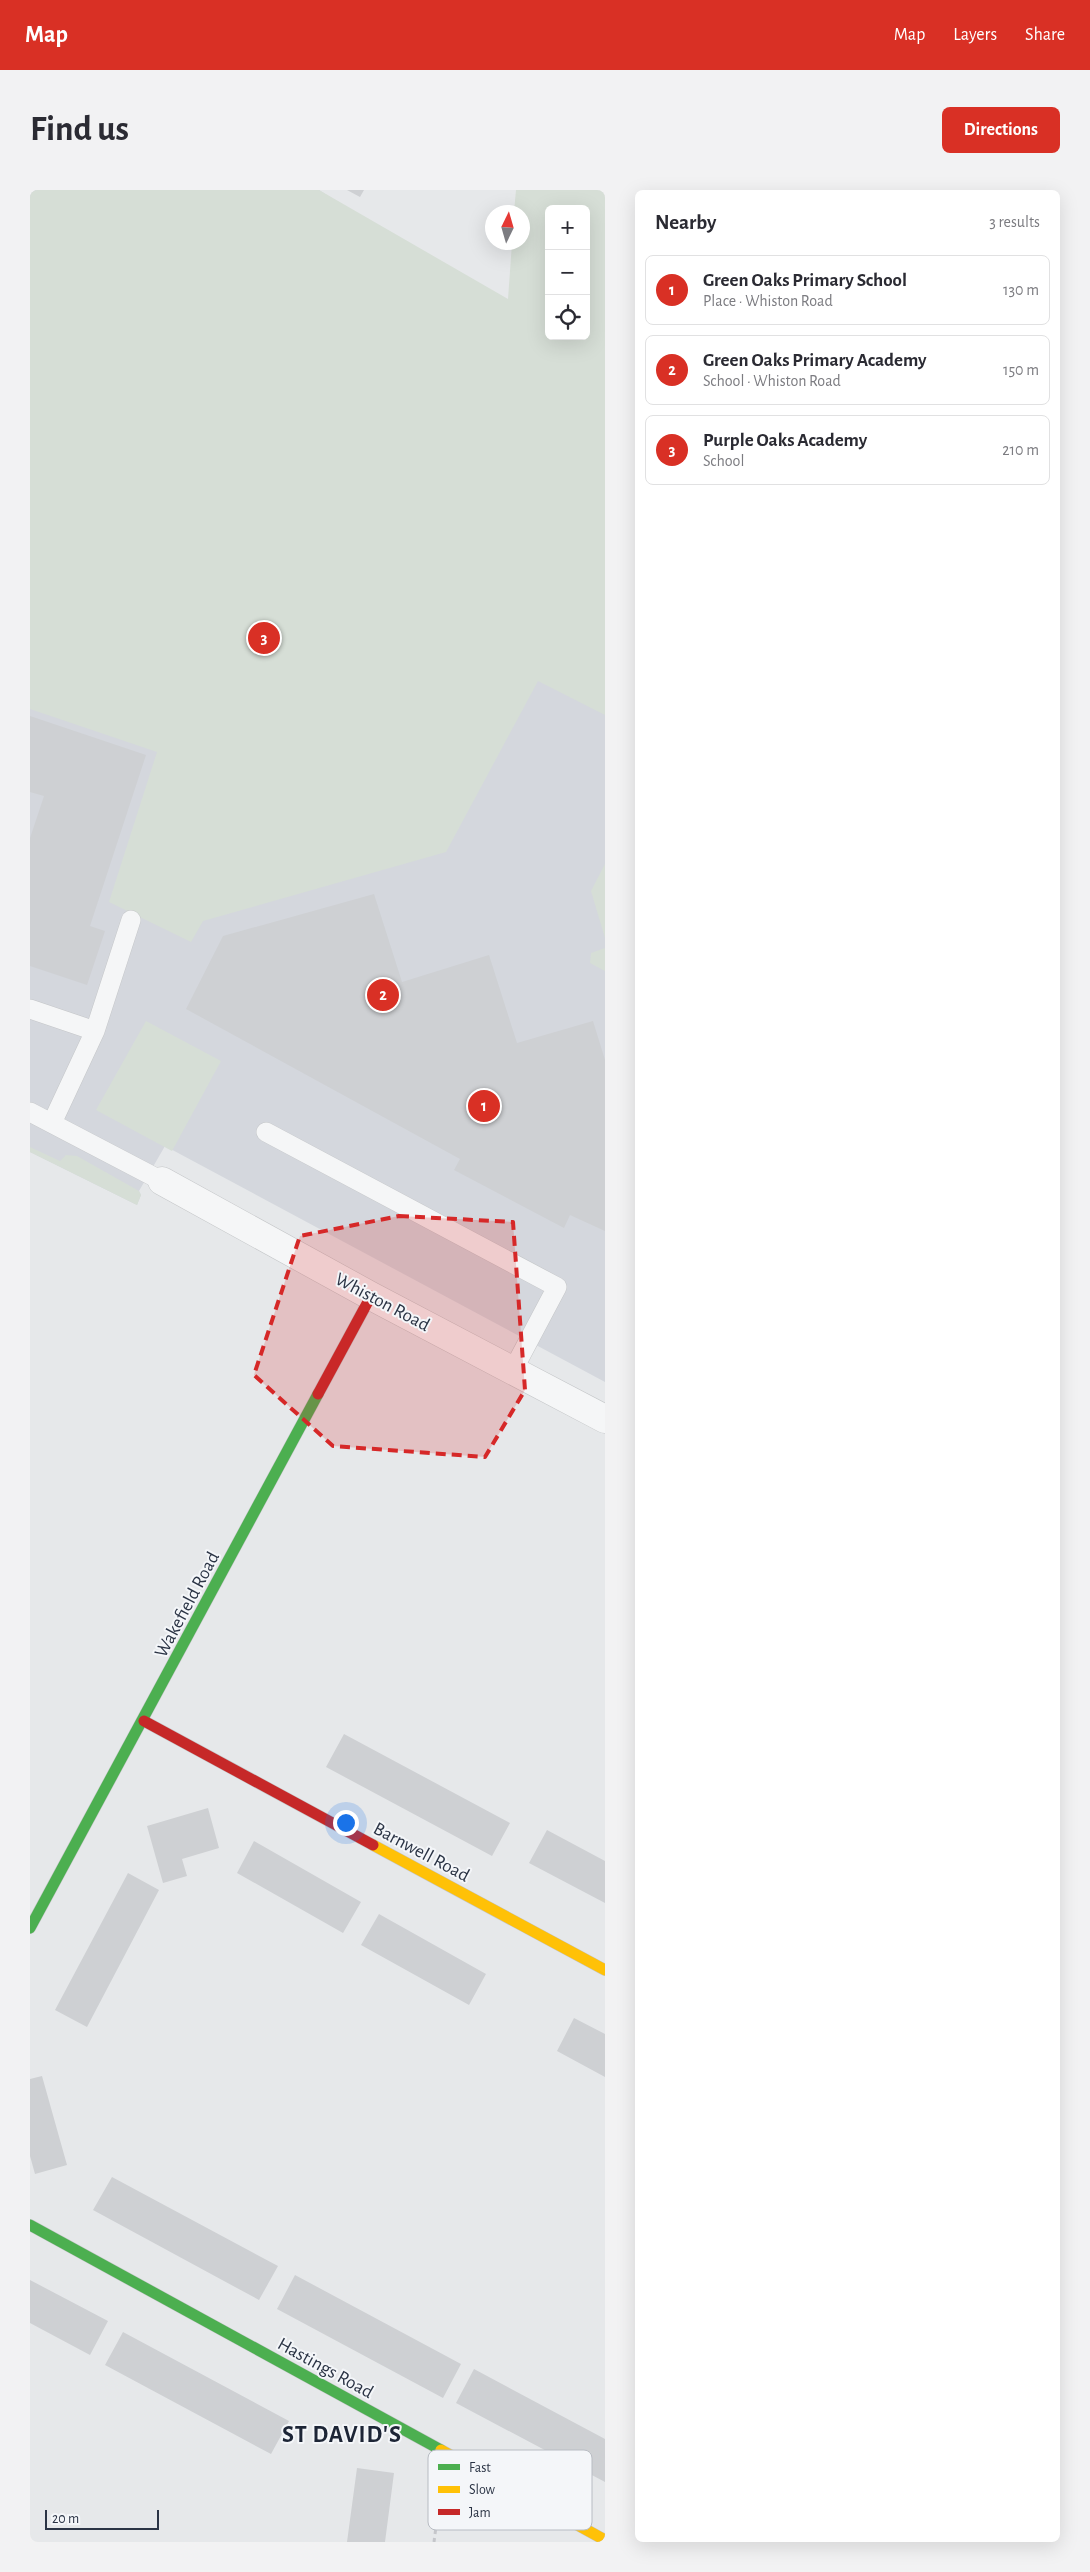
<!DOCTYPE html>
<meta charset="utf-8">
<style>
body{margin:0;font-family:"Alegreya Sans",sans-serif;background:#f2f2f3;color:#2b2b33}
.controls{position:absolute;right:15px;top:15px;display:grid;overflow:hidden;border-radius:8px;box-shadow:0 5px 20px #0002}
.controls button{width:45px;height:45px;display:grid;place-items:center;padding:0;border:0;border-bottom:1px solid #e1e1e2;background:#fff;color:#2b2b33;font:25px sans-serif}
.compass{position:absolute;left:455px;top:15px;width:45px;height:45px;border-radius:50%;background:#fff;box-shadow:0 5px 20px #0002;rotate:5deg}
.scale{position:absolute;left:15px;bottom:12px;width:114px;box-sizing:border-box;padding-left:5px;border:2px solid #2b3445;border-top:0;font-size:14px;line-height:18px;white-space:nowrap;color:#2b3445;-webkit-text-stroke:4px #f4f6f9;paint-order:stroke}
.you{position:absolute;left:315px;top:1632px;width:18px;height:18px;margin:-12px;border:4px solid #fff;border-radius:50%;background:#1a73e8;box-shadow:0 0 0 8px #1a73e833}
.badge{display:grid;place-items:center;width:32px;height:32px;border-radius:50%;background:#d93025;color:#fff;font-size:16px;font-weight:700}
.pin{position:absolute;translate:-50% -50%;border:2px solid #fff;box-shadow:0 1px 5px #0006}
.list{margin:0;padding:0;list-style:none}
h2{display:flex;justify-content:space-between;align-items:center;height:65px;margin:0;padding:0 20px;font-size:21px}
h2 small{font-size:16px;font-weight:400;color:#7c7c81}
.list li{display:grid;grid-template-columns:32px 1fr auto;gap:15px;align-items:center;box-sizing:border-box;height:70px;margin:0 10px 10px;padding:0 10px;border:1px solid #e1e1e2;border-radius:8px}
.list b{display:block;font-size:19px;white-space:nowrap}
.list p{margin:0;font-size:16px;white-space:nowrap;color:#7c7c81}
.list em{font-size:16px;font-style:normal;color:#7c7c81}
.icon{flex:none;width:28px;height:28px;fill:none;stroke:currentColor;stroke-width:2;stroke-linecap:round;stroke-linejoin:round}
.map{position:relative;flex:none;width:575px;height:2352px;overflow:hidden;border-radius:8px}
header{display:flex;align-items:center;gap:30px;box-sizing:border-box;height:70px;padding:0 25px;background:#d93025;color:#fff}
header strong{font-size:24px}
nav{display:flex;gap:28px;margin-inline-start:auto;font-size:18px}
.intro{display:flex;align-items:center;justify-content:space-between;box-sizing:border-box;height:120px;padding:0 30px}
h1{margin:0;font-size:35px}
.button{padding:12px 22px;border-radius:8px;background:#d93025;color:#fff;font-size:18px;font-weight:700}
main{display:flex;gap:30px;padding:0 30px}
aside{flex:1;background:#fff;border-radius:8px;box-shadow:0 5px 20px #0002}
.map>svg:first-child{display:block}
</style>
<header>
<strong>Map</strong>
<nav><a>Map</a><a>Layers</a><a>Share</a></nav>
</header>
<div class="intro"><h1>Find us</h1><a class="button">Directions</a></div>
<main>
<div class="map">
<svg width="575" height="2352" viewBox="0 0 575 2352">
<rect width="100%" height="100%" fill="#e6e8ea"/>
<path fill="#d4d7dd" d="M0,0H289L519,146L575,174V1192L135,956L109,1001L111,1005L107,1015L0,962Z"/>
<path fill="#d6ded6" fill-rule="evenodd" d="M0,0H289L478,109L482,53L492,52V22H484L486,0H575V525L508,491L416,662L173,731L161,752L79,712L127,562L0,519ZM519,19H556V146H519Z
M575,674V748L561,701Z
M575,758V781L560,773L561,763Z
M116,831L191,871L142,961L66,920Z
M0,957L30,971L36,965L47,966L109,1001L111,1005L107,1015L0,962Z"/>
<path fill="#ced0d3" d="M317,0H334L330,7Z
M0,526L116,565L60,736L75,741L57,795L0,776V648L14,606L0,602Z
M344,704L372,792L459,765L487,853L563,831L575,870V1041L540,1025L534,1038L424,980L430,969L156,819L193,746Z
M314,1544L480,1633L462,1666L296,1577Z
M178,1618L189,1658L152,1669L157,1686L133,1693L117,1636Z
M517,1640L575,1671V1713L499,1673Z
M224,1651L331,1712L313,1743L207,1683Z
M98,1683L129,1700L57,1837L25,1820Z
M349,1724L456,1784L439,1815L331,1755Z
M544,1828L575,1844V1887L527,1861Z
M12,1886L37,1975L5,1984L0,1966V1889Z
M82,1987L248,2076L229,2110L63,2020Z
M265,2085L431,2174L413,2208L247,2119Z
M0,2090L78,2131L60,2165L0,2133Z
M93,2142L259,2231L241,2264L75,2175Z
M444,2179L575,2249V2292L426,2213Z
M327,2278L364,2283L355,2352H317Z"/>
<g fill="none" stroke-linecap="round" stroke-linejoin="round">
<g stroke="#c4c6c8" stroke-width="20">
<path id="lane" d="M0,819L65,841L22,933
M65,841L101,730
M0,922L132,991
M236,942L527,1097L483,1180"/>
</g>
<g stroke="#c4c6c8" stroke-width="29">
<path id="street" d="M132,991L341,1106L575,1229"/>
</g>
<g stroke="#c4c6c8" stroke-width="12">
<path id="fast" d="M0,1738L288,1204
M0,2035L411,2260"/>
</g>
<g stroke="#c4c6c8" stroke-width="12">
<path id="slow" d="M343,1655L575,1780
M411,2260L575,2350"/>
</g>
<g stroke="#c4c6c8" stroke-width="12">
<path id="jam" d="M288,1204L341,1106
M114,1531L343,1655"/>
</g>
<path stroke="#c5c6ca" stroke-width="3" stroke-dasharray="4 4" stroke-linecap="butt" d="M404,2352L411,2298"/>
<use href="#lane" stroke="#f5f6f7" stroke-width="19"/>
<use href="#street" stroke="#f5f6f7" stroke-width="28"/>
<use href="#fast" stroke="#4caf50" stroke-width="11"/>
<use href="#slow" stroke="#ffc107" stroke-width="11"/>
<use href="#jam" stroke="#c62828" stroke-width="11"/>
</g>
<path fill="#d62828" fill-opacity="0.2" stroke="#d62828" stroke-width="4" stroke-dasharray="10 6" stroke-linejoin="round" d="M369,1026L483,1032L495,1200L455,1267L303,1256L224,1185L270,1046Z"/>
<g text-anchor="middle" stroke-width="4" stroke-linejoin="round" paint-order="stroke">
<g font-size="19" fill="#2b3445" stroke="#f4f6f9">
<text transform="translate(353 1111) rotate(28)" y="7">Whiston Road</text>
<text transform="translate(156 1414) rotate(-62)" y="7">Wakefield Road</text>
<text transform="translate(392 1661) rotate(28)" y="7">Barnwell Road</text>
<text transform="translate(296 2177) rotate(29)" y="7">Hastings Road</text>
</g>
<g font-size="24" font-weight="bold" letter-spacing="1" fill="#1d2536" stroke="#f4f6f9">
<text x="312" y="2252">ST DAVID'S</text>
</g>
</g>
<rect x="398" y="2260" width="164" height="80" rx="8" fill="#f4f6f9" stroke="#b8bcc3" stroke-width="1"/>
<rect x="408" y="2274" width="22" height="6" fill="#4caf50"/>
<rect x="408" y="2296" width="22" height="7" fill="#ffc107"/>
<rect x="408" y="2319" width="22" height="6" fill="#c62828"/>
<g font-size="14" fill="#2b3445">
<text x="439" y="2282">Fast</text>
<text x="439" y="2304">Slow</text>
<text x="439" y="2327">Jam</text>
</g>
</svg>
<div class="controls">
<button>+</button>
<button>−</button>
<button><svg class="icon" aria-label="locate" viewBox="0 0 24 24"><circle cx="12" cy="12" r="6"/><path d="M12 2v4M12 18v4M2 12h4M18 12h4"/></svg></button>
</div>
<svg class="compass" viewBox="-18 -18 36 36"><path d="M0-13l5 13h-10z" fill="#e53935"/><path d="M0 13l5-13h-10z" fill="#7c7c81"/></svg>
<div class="scale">20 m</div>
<div class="you"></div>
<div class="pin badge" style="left:454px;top:916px">1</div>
<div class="pin badge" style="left:353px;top:805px">2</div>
<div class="pin badge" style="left:234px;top:448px">3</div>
</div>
<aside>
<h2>Nearby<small>3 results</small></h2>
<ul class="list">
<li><span class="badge">1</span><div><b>Green Oaks Primary School</b><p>Place · Whiston Road</p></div><em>130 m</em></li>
<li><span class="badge">2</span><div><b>Green Oaks Primary Academy</b><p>School · Whiston Road</p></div><em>150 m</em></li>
<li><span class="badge">3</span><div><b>Purple Oaks Academy</b><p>School</p></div><em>210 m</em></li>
</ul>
</aside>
</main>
